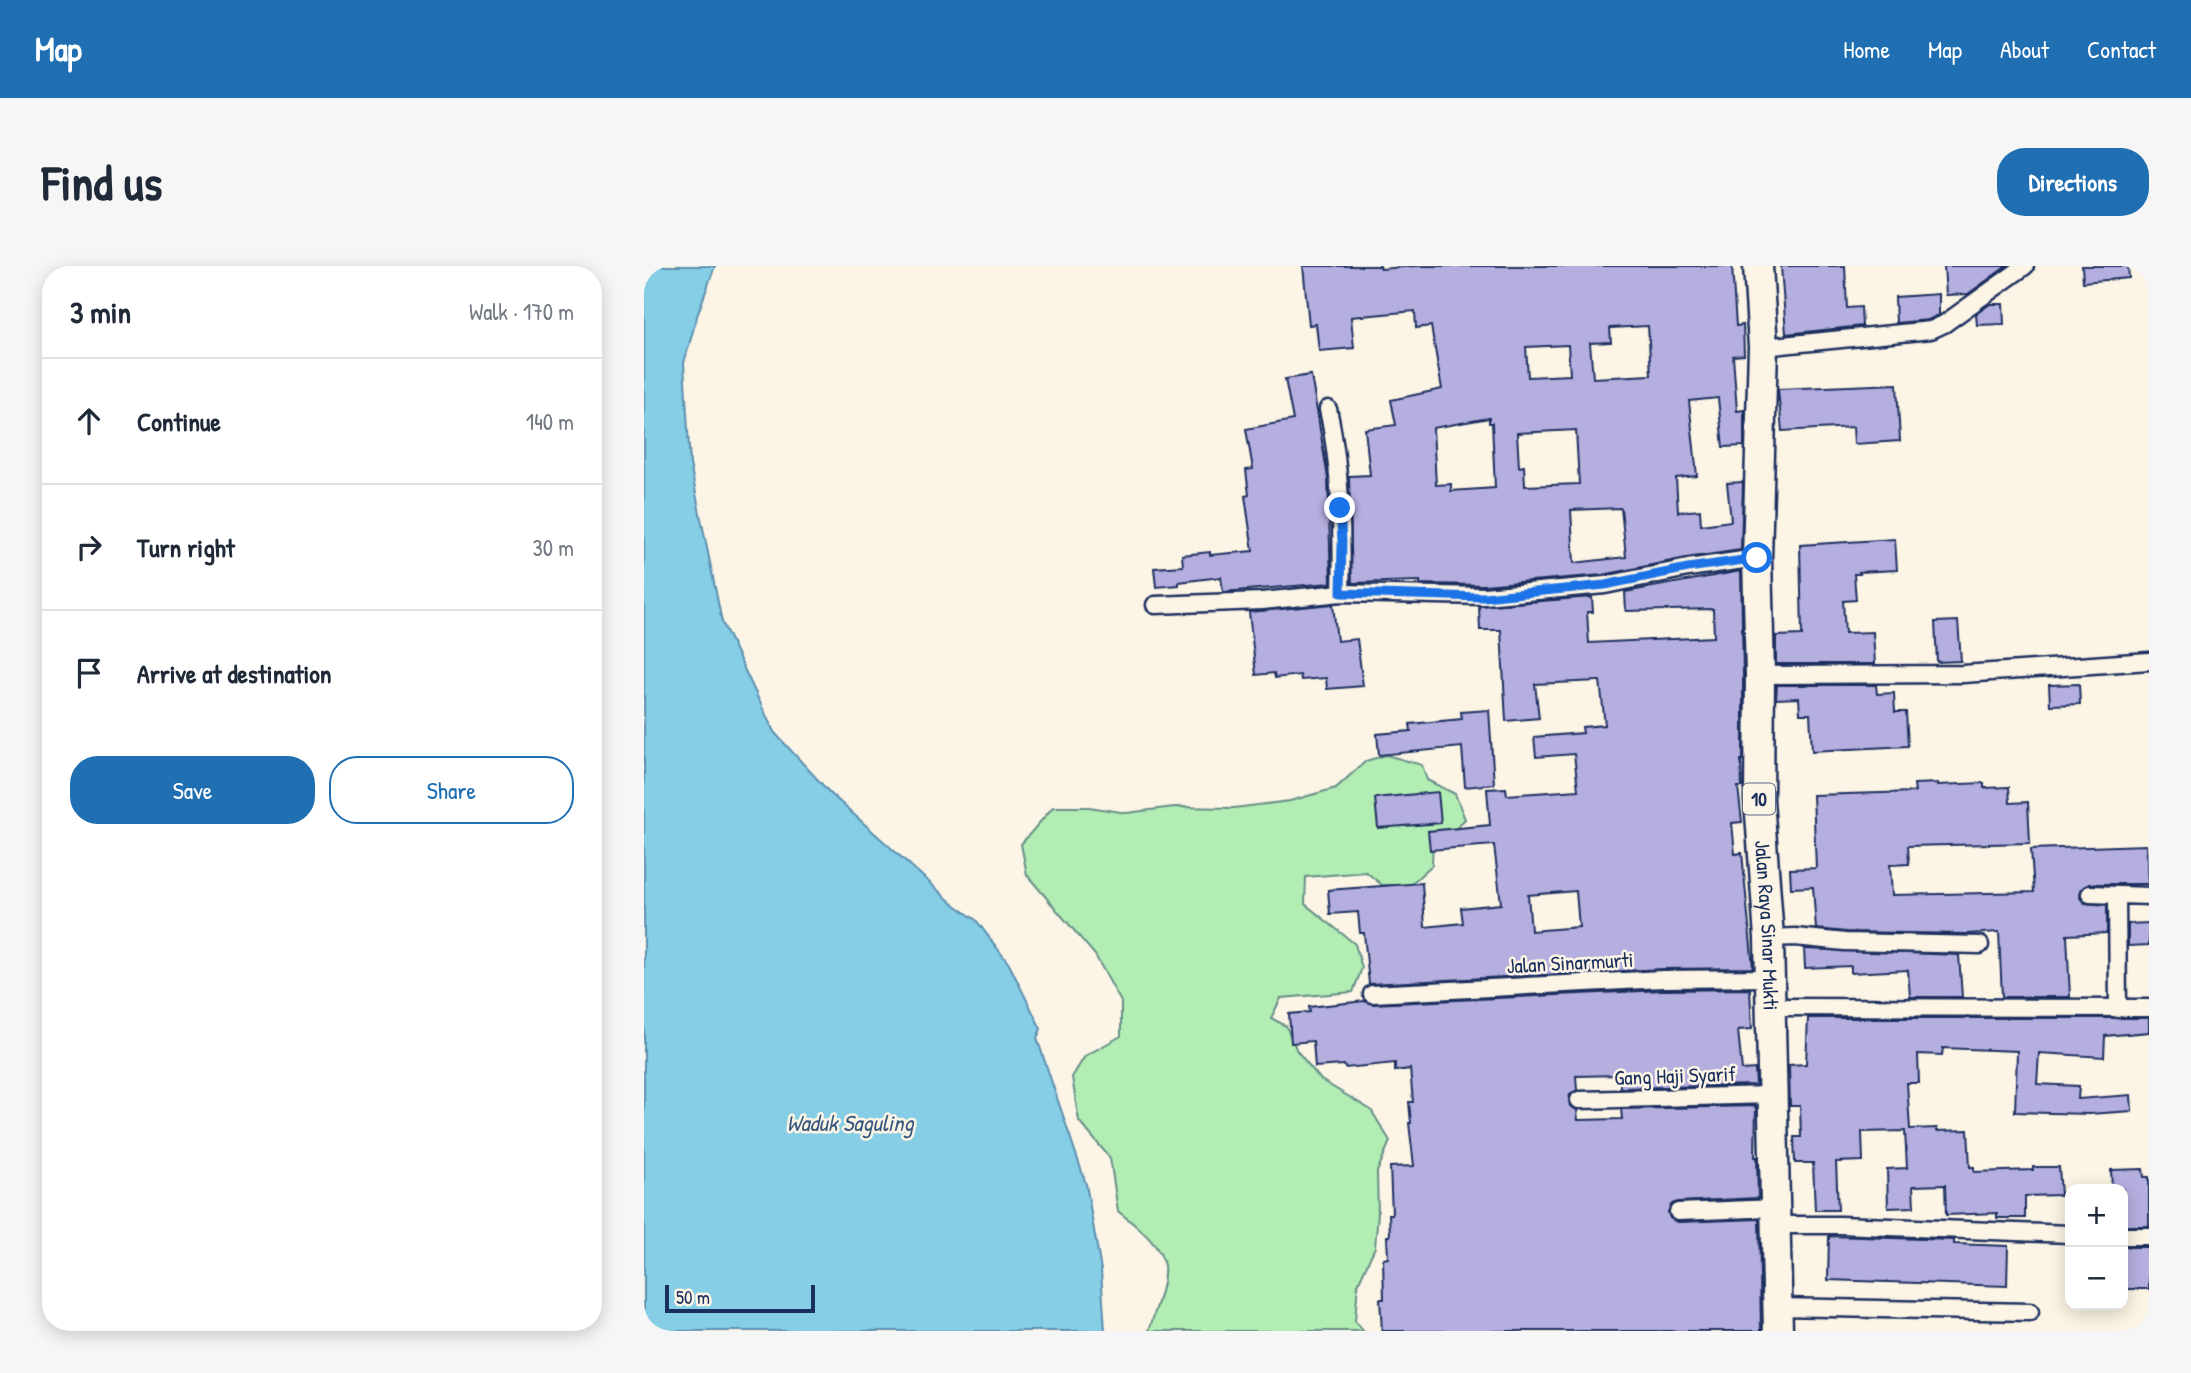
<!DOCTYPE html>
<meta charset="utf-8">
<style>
body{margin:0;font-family:"Patrick Hand",sans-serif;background:#f6f6f7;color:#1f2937}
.controls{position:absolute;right:21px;bottom:21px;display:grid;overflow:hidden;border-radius:14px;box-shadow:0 4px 18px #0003}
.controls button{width:63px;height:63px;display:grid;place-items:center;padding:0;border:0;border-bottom:2px solid #e0e1e3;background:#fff;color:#1f2937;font:35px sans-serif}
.scale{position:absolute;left:21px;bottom:18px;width:150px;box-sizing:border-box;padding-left:7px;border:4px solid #1b2f5e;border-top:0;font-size:19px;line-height:24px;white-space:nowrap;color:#1b2f5e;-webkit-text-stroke:5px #fcf5e5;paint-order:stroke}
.stop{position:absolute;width:21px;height:21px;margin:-16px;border:5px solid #1a73e8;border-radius:50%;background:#fff}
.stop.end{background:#1a73e8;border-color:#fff;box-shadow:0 2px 7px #0008}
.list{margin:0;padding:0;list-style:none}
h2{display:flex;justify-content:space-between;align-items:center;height:91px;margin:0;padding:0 28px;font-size:30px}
h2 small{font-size:23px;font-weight:400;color:#747a83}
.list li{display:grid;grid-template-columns:46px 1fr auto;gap:21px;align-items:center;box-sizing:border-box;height:126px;padding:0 28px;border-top:2px solid #e0e1e3}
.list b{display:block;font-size:26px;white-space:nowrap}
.list em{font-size:23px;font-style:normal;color:#747a83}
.actions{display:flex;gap:14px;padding:21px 28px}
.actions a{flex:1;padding:16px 0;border:2px solid #1f6fb2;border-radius:28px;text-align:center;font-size:24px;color:#1f6fb2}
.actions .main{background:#1f6fb2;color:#fff}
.icon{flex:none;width:38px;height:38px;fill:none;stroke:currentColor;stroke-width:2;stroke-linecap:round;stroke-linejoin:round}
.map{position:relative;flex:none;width:1505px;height:1065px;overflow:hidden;border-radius:28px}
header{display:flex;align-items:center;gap:42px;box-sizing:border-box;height:98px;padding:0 35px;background:#1f6fb2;color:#fff}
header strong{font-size:33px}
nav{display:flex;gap:38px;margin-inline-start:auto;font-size:24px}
.intro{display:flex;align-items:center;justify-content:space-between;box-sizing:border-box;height:168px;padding:0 42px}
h1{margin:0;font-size:49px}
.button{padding:18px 32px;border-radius:28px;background:#1f6fb2;color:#fff;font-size:24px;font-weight:700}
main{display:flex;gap:42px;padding:0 42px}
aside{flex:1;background:#fff;border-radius:28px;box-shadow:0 4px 18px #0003}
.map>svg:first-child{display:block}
</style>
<header>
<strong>Map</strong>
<nav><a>Home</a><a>Map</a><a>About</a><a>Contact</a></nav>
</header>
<div class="intro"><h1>Find us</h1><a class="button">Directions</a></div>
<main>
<aside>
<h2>3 min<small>Walk · 170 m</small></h2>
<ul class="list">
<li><svg class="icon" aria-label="ahead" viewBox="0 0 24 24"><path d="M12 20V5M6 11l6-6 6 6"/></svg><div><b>Continue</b></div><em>140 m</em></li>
<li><svg class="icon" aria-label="right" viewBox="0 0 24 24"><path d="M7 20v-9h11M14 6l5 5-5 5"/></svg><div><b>Turn right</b></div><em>30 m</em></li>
<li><svg class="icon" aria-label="arrive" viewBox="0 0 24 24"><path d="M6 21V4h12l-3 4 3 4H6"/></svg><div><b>Arrive at destination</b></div></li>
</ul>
<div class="actions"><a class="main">Save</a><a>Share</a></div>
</aside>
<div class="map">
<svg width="1505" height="1065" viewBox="0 0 1505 1065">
<rect width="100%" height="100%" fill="#fcf5e5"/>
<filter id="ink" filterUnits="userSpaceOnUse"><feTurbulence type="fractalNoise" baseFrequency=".0143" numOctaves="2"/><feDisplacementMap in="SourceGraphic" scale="14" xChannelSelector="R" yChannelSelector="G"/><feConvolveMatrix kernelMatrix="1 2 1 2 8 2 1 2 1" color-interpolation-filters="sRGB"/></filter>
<g filter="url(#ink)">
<path fill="#b2edb3" stroke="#668e88" stroke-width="2" d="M742,489L778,499L783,514L811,528L821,553L808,567L789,570L788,599L766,619H738L722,606L662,611L661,638L711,678L718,702L709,726L637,732L627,752L642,760L653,785L677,814L727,844L746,875L733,906L734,947L731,981L714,1018L711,1055L719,1065H505C510,1047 522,1018 520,1000C518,978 489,958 474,945L466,892L435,855L428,811L441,790L477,770V736L451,689L383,609L377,578L409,541H445L483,547L530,541L590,542L646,535L692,522L722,495Z"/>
<path fill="#85cee5" stroke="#5b8eaf" stroke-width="2" d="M0,0H71L54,47L40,97L46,198L78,356L130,466L186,527L307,636L332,654L365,698L397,763L393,772L442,918L457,1004L461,1065H0Z"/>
<path fill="#b5afe0" stroke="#1b2f5e" stroke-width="2" fill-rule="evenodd" d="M659,0H736L737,3L770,0H1088L1092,60L1099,59L1100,89L1089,90L1093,145L1100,144V180L1079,181L1074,132L1045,135L1053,210L1032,212L1034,246L1056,244L1057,259L1087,255L1083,217L1099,216L1097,284L1042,292L959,309L840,319L776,318V315L708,317L705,210L726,209L721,163L752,159L747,134L798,123L787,60L772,62L771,45L707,51L710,82L675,85L672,58L665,59ZM1004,60L1007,109L949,112L946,77L967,76L966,62ZM924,79L926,109L884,111L882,81ZM845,152V157H848L851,222L807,225V218L792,219L789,162ZM932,164L935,218L881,220L880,200L875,201L873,167ZM977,242L982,291L930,297L927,244Z
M1137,0H1201L1203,42L1217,41L1218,60L1142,68Z
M1300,0H1363L1324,28L1302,29Z
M1438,0H1484L1485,12L1439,16Z
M1295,28V49L1284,54L1252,57L1251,31Z
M1346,38H1359L1360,58L1333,59L1332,48Z
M667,109L684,212L687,317L579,326L577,311L535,316V319L512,321L510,302L539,300L538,289L566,286V289L609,285L601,230L605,229L602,204L609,203L602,163L649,154L641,113Z
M1253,118L1256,175L1210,178L1209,161L1138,165L1134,123Z
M1251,273L1253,304L1215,306L1216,308H1210L1212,334L1199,335L1201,367L1229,366L1231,398H1132V370L1158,369L1156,279Z
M1097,305L1099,409V494H1097L1098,521H1094L1098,556L1088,557L1091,588L1098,587L1109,702L1019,703L725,718L720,667H716L714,646L686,648L684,624L778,617L781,661L819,657L817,642L857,638L850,579L786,584L784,565L846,559L843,523L862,522L863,529L934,524L930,488L892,491L890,471L939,467L938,461L961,459L956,415H954L891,418L895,452L862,455L857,364H836L835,340L948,331L949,346H943L945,377L1070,371L1069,343L982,345L981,326ZM932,625L935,661L887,665L884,629Z
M689,338L693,375L713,373L719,420L683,423L682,412L657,414L656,409L631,412L630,407L612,409L605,346Z
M1314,355L1317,395L1293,396L1291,356Z
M1435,418L1436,438L1406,439L1405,419Z
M1133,419H1232L1233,428L1250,427L1251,446H1262L1264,480L1168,485L1166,448H1156L1155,432L1132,433Z
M845,444L850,518L821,521L818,481L735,489L733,468L767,465L766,458L818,453L817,446Z
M1294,517V519L1340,517V522L1365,521L1366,537L1384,536L1386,577L1264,580L1265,598L1246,599L1248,629L1390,626L1387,583L1502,579L1504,618H1446L1437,623L1436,632L1441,637L1463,639V667L1423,669L1426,731H1358L1355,666L1322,668L1202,666L1172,663L1169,621L1147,622L1146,603L1172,602L1169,529L1271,526L1270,518Z
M794,526L797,557L734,562L731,532Z
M1505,657V679L1484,680V658Z
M1160,683L1315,689L1318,731H1266L1264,704L1207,707V700L1161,702Z
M1106,723L1108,763L1094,764L1098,804L1111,803L1112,819L976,822V809L932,810L933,824L926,828L925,835L926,840L933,844L934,854L978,853L977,843L1112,840L1111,891H1113L1114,932L1034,936L1028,938L1024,946L1026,952L1034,956L1115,953L1117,1065H738L736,1033H740L739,993L744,992L743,970H746L745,948H748L746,901L770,900L765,857H767L765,836H769L766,803L751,805V797L701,802L700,799L671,801L669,775L647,777L645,748L666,746L665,741L721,735L729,738L1019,724Z
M1164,752H1505V766L1461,770L1460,791L1395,787L1393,818L1435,820L1434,833L1487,829L1488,845L1445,848L1371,846L1373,785L1299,782L1298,789L1274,788L1275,817H1263L1266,863L1293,862V865L1324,864L1326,901H1330V906L1389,904V901H1415L1417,929L1381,930V952H1353V947L1302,949L1301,919L1269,920L1270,941L1244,942L1243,903L1263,902L1261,865L1218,866L1219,895L1192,896L1194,944H1171L1169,897H1151L1150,871H1157L1156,840H1146L1145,799L1162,798Z
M1499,903L1500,911H1505V960H1479V923H1468L1467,904Z
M1185,970L1310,974V978L1364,980L1363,1020L1184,1014Z
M1479,981H1505V1023H1479Z"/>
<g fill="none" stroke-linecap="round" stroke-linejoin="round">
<g stroke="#1b2f5e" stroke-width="21">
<path id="street" d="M1119,81L1287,64L1300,58L1381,0
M697,327L840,330L961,319L1044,302L1113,292
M511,339L618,335L697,327C699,266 697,203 684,143
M1116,409L1319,408L1505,395
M1446,628L1505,630
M1473,630L1474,743
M1125,672L1151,671L1201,676L1336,679
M728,728L1019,713L1126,712
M1126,741L1505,742
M935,834L1128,829
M1034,946L1132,942
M1133,959H1196L1426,968
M1479,970H1505
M1134,1041L1386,1046"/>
</g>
<g stroke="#1b2f5e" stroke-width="33">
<g id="highway">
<path id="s1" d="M1114,0L1119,81L1113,292L1116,409L1115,534L1125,672L1134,1065"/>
</g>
</g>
<use href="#street" stroke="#fcf5e5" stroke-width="16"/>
<use href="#highway" stroke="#fcf5e5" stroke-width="28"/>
</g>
</g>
<g fill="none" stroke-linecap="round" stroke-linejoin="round" filter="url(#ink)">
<path stroke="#1a73e8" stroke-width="9" d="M696,242L698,275L697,327L840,331L961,319L1044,302L1113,292"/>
</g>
<g text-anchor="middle" stroke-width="5" stroke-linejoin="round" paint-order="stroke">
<rect fill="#fcf5e5" stroke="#5e6a86" stroke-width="2" x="1099" y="517.5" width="32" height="31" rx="5"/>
<g font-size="19" font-weight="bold" fill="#1b2f5e">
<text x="1115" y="540">10</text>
</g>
<g font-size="21" fill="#1b2f5e" stroke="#fcf5e5">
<text dy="7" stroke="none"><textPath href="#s1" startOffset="660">Jalan Raya Sinar Mukti</textPath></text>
<text transform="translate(926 697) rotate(-3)" y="7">Jalan Sinarmurti</text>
<text transform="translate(1031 810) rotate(-2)" y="7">Gang Haji Syarif</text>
</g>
<g font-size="23" font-style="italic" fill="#365780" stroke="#fcf5e5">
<text x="206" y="865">Waduk Saguling</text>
</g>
</g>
</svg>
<div class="controls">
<button>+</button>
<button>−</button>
</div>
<div class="scale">50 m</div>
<div class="stop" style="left:1113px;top:292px"></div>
<div class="stop end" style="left:696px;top:242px"></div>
</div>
</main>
